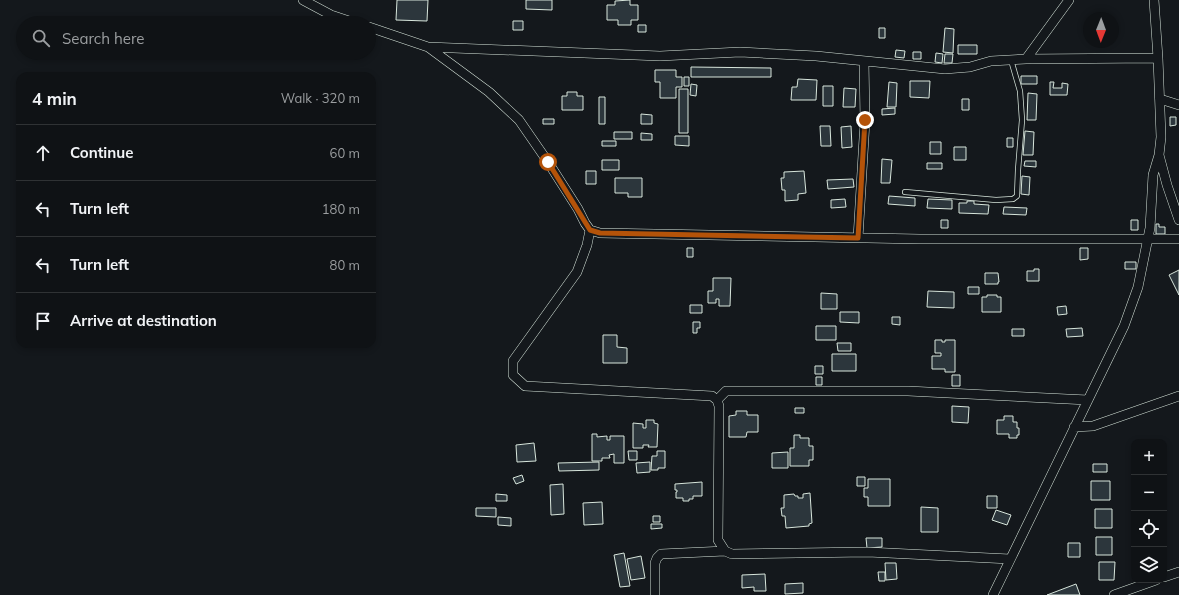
<!DOCTYPE html>
<meta charset="utf-8">
<style>
body{margin:0;font-family:Mulish,sans-serif;background:#181b1e;color:#f1f3f6}
.controls{position:absolute;right:12px;bottom:12px;display:grid;overflow:hidden;border-radius:8px;box-shadow:0 2px 6px #0003}
.controls button{width:36px;height:36px;display:grid;place-items:center;padding:0;border:0;border-bottom:1px solid #2f3234;background:#0f1215;color:#f1f3f6;font:20px sans-serif}
.compass{position:absolute;left:1083px;top:12px;width:36px;height:36px;border-radius:50%;background:#0f1215;box-shadow:0 2px 6px #0003;rotate:181deg}
.stop{position:absolute;width:12px;height:12px;margin:-9px;border:3px solid #b45309;border-radius:50%;background:#fff}
.stop.end{background:#b45309;border-color:#fff;box-shadow:0 1px 4px #0008}
.list{margin:0;padding:0;list-style:none}
h2{display:flex;justify-content:space-between;align-items:center;height:52px;margin:0;padding:0 16px;font-size:17px}
h2 small{font-size:13px;font-weight:400;color:#9b9ea0}
.list li{display:grid;grid-template-columns:26px 1fr auto;gap:12px;align-items:center;box-sizing:border-box;height:56px;padding:0 16px;border-top:1px solid #2f3234}
.list b{display:block;font-size:15px;white-space:nowrap}
.list em{font-size:13px;font-style:normal;color:#9b9ea0}
.icon{flex:none;width:22px;height:22px;fill:none;stroke:currentColor;stroke-width:2;stroke-linecap:round;stroke-linejoin:round}
.map{position:relative;flex:none;width:1179px;height:595px;overflow:hidden}
.search{position:absolute;background:#0f1215;box-shadow:0 2px 6px #0003;left:16px;top:16px;width:360px;height:44px;display:flex;align-items:center;gap:10px;box-sizing:border-box;padding:0 14px;border-radius:22px;color:#9b9ea0;font-size:15px}
.panel{position:absolute;background:#0f1215;box-shadow:0 2px 6px #0003;left:16px;top:72px;width:360px;height:276px;border-radius:12px}
.map>svg:first-child{display:block}
</style>
<div class="map">
<svg width="1179" height="595" viewBox="0 0 1179 595">
<rect width="100%" height="100%" fill="#14181c"/>
<path fill="#2c363c" stroke="#d8e6dc" d="M397,0H428L427,21L396,20Z
M526,0H552V10L526,9Z
M630,0V5H638V20H631V25H618V20H607V5H615V1Z
M513,21H523V30H513Z
M638,25H646V32H638Z
M879,28H885V38H879Z
M945,28L954,29L953,53L943,52Z
M958,45H977V54H958Z
M896,50L905,51L904,58L895,57Z
M913,52H921V59H913Z
M936,53L943,54L942,63L935,62Z
M945,54H953L952,63H944Z
M691,67L771,68V77H691Z
M655,70H676V77H682V87H676V98H660V82H655Z
M1021,76H1037V84H1021Z
M684,77H689V86H684Z
M798,79L817,80L816,100H791L792,87H797Z
M910,81H930L929,98L910,97Z
M889,82L897,83L896,107H887Z
M1050,82H1054L1053,88H1062V83L1068,84L1067,95H1050Z
M691,84L697,85L696,96L690,95Z
M823,86H833V106H823Z
M844,88L856,89L855,107H843Z
M679,89H688V133H679Z
M567,92H577V96H583V110H562V96H567Z
M1028,93L1037,94L1036,120H1027Z
M599,97H605V124H599Z
M962,99H969V110H962Z
M895,108V114L882,115V109Z
M641,114L652,115V124H641Z
M1170,117H1176V125L1170,126Z
M543,119H554V124H543Z
M820,126H830L831,146H821Z
M851,126L852,147L842,148L841,127Z
M1025,131L1034,132L1033,155H1023Z
M614,132H632V139H614Z
M641,133L652,134V140H641Z
M675,136H689V146L675,145Z
M1007,138H1013V147H1007Z
M602,141H616V146H602Z
M930,142H941V154H930Z
M954,147H966V160H954Z
M882,159L892,160L890,183H881Z
M602,160H619V170H602Z
M1025,161H1036V167L1024,166Z
M927,163H942V169H927Z
M586,171H596V184H586Z
M804,171L806,193L798,194V200L785,201V190H782L781,178H784V172Z
M1022,176L1030,177L1029,195L1021,194Z
M615,178H642V197H628V193H615Z
M853,179L854,187L828,189L827,180Z
M889,196L915,198V206L888,204Z
M845,199L846,207L831,208V200Z
M928,199L952,200V209L927,208Z
M967,201H974V204L989,205L988,214L959,213V203H967Z
M1004,207L1027,208L1026,215L1003,214Z
M941,220H948V228H941Z
M1131,220H1138V230H1131Z
M1156,224H1159V227H1165V234H1156Z
M687,248H693V257H687Z
M1080,248H1088V259L1080,260Z
M1125,262H1136V269H1125Z
M1034,269H1039V281H1027V271H1034Z
M1179,270V295L1169,275Z
M985,273H998L999,282H998V284H985Z
M713,278H731L730,306H719V299H716V303H708V291H713Z
M968,287H979V294H968Z
M928,291L954,292V308L927,307Z
M821,293L837,294V309H821Z
M987,295H997V297H1001V312H982V297H987Z
M690,305H702V313H690Z
M1066,306L1067,314L1058,315L1057,307Z
M840,312H859V323L840,322Z
M892,317H900V325L892,324Z
M693,322H700V328H697V333H693Z
M816,326H836V340H816Z
M1082,328L1083,336L1067,337L1066,329Z
M1012,329H1024V336H1012Z
M603,335H617V347L627,348V363H603Z
M935,340H942V342H945V340H955V372H945V369H932V356H941V353H935Z
M837,343H851V351H838Z
M832,354H856V371H832Z
M815,366H823V374H815Z
M952,375H960V386H952Z
M816,377H822V385H816Z
M952,406L969,407L968,423L952,422Z
M795,408H804V413H795Z
M736,411H747V415H758V432H747L746,437H729V416L736,415Z
M1004,416H1013V422H1017V428H1019V435H1017V438H1009V434H997V420H1004Z
M646,420H654V423L658,424L657,447H648L649,445H643V448H633V423L643,424V428H646Z
M592,434H597V437L607,436V440H610V436H624V463H614V454L609,455L610,458H602V461H592Z
M794,435H800V438H809V446H813V460H809V466H790V448H794Z
M534,443L536,461L517,462L516,445Z
M628,451H637V460H629Z
M657,451H665V468H658V470H651L652,456H657Z
M788,452V468H772V453Z
M599,462V470L559,471L558,463Z
M650,462V472L637,473L636,463Z
M1093,464H1107V472H1093Z
M522,475L524,481L516,484L513,478Z
M857,477H865V486H857Z
M868,479H890V506H868V497H864V488H868Z
M1091,481H1110V500H1091Z
M702,482V496H693V499H689V501H683V498H676V492H677V490H675V484Z
M563,484L564,514L551,515L550,485Z
M810,493L812,523L809,524V526L786,528L785,516H782L781,508H784V495L794,494L795,496H798V498H803V494Z
M496,494L507,495V501H496Z
M987,496H997V508H987Z
M602,502L603,524L584,525L583,503Z
M921,507L938,508V532H921Z
M476,508H496V517L476,516Z
M1095,509H1112V528H1095Z
M996,510L1011,515L1007,525L992,520Z
M653,516H660V522H653Z
M498,517L511,518V526L498,525Z
M651,524H662V528L651,529Z
M1096,537H1112V555H1096Z
M866,538H882V547L867,548Z
M1068,543H1080V557H1068Z
M624,553L630,586L620,587L614,555Z
M641,556L645,578L631,580L627,559Z
M1099,562H1115L1114,580H1099Z
M885,563H896L897,579L886,580Z
M878,572H885V581H879Z
M765,574L766,591H754V587L742,588V575Z
M803,583V593L785,594V584Z
M1076,584L1080,595H1047Z"/>
<g fill="none" stroke-linecap="round" stroke-linejoin="round">
<g stroke="#d8e6dc" stroke-width="6">
<path id="lane" d="M905,192L996,200L1013,199L1017,196L1018,170L1022,120L1020,91L1011,60"/>
</g>
<g stroke="#d8e6dc" stroke-width="10">
<path id="street" d="M303,0L331,15L355,23
M1154,0L1158,58L1161,137L1159,155L1167,185L1179,220
M369,27L428,47L660,56L740,52L816,56L945,69L970,67L991,61L1026,59L1158,58
M428,47L489,92L519,120L548,162L578,209L585,223L590,230L600,233L920,239H1179
M1026,59L1069,0
M1160,99L1179,105
M590,230L587,245L577,272L513,361V375L525,386L712,396L717,400L719,406L718,540L725,551L732,554L868,552L1010,559
M858,238L865,121L864,61
M717,400L726,391H908L1088,400
M1074,427L1093,426L1179,396
M1164,577L1179,572
M655,595V563L657,558L661,554L725,551
M993,595L1124,326L1138,287L1150,228L1153,175L1159,155
M1114,595L1156,580"/>
</g>
<use href="#lane" stroke="#14181c" stroke-width="4.5"/>
<use href="#street" stroke="#14181c" stroke-width="9"/>
</g>
<g fill="none" stroke-linecap="round" stroke-linejoin="round">
<path stroke="#b45309" stroke-width="5" d="M548,162L590,230L600,233L858,238L865,120"/>
</g>
</svg>
<div class="controls">
<button>+</button>
<button>−</button>
<button><svg class="icon" aria-label="locate" viewBox="0 0 24 24"><circle cx="12" cy="12" r="6"/><path d="M12 2v4M12 18v4M2 12h4M18 12h4"/></svg></button>
<button><svg class="icon" aria-label="layers" viewBox="0 0 24 24"><path d="M12 4l9 5-9 5-9-5zM3 14l9 5 9-5"/></svg></button>
</div>
<svg class="compass" viewBox="-18 -18 36 36"><path d="M0-13l5 13h-10z" fill="#e53935"/><path d="M0 13l5-13h-10z" fill="#9b9ea0"/></svg>
<div class="stop" style="left:548px;top:162px"></div>
<div class="stop end" style="left:865px;top:120px"></div>
<div class="search"><svg class="icon" aria-label="search" viewBox="0 0 24 24"><circle cx="10" cy="10" r="6"/><path d="M15 15l6 6"/></svg>Search here</div>
<section class="panel">
<h2>4 min<small>Walk · 320 m</small></h2>
<ul class="list">
<li><svg class="icon" aria-label="ahead" viewBox="0 0 24 24"><path d="M12 20V5M6 11l6-6 6 6"/></svg><div><b>Continue</b></div><em>60 m</em></li>
<li><svg class="icon" aria-label="left" viewBox="0 0 24 24"><path d="M17 20v-9H6M10 6l-5 5 5 5"/></svg><div><b>Turn left</b></div><em>180 m</em></li>
<li><svg class="icon" aria-label="left" viewBox="0 0 24 24"><path d="M17 20v-9H6M10 6l-5 5 5 5"/></svg><div><b>Turn left</b></div><em>80 m</em></li>
<li><svg class="icon" aria-label="arrive" viewBox="0 0 24 24"><path d="M6 21V4h12l-3 4 3 4H6"/></svg><div><b>Arrive at destination</b></div></li>
</ul>
</section>
</div>
